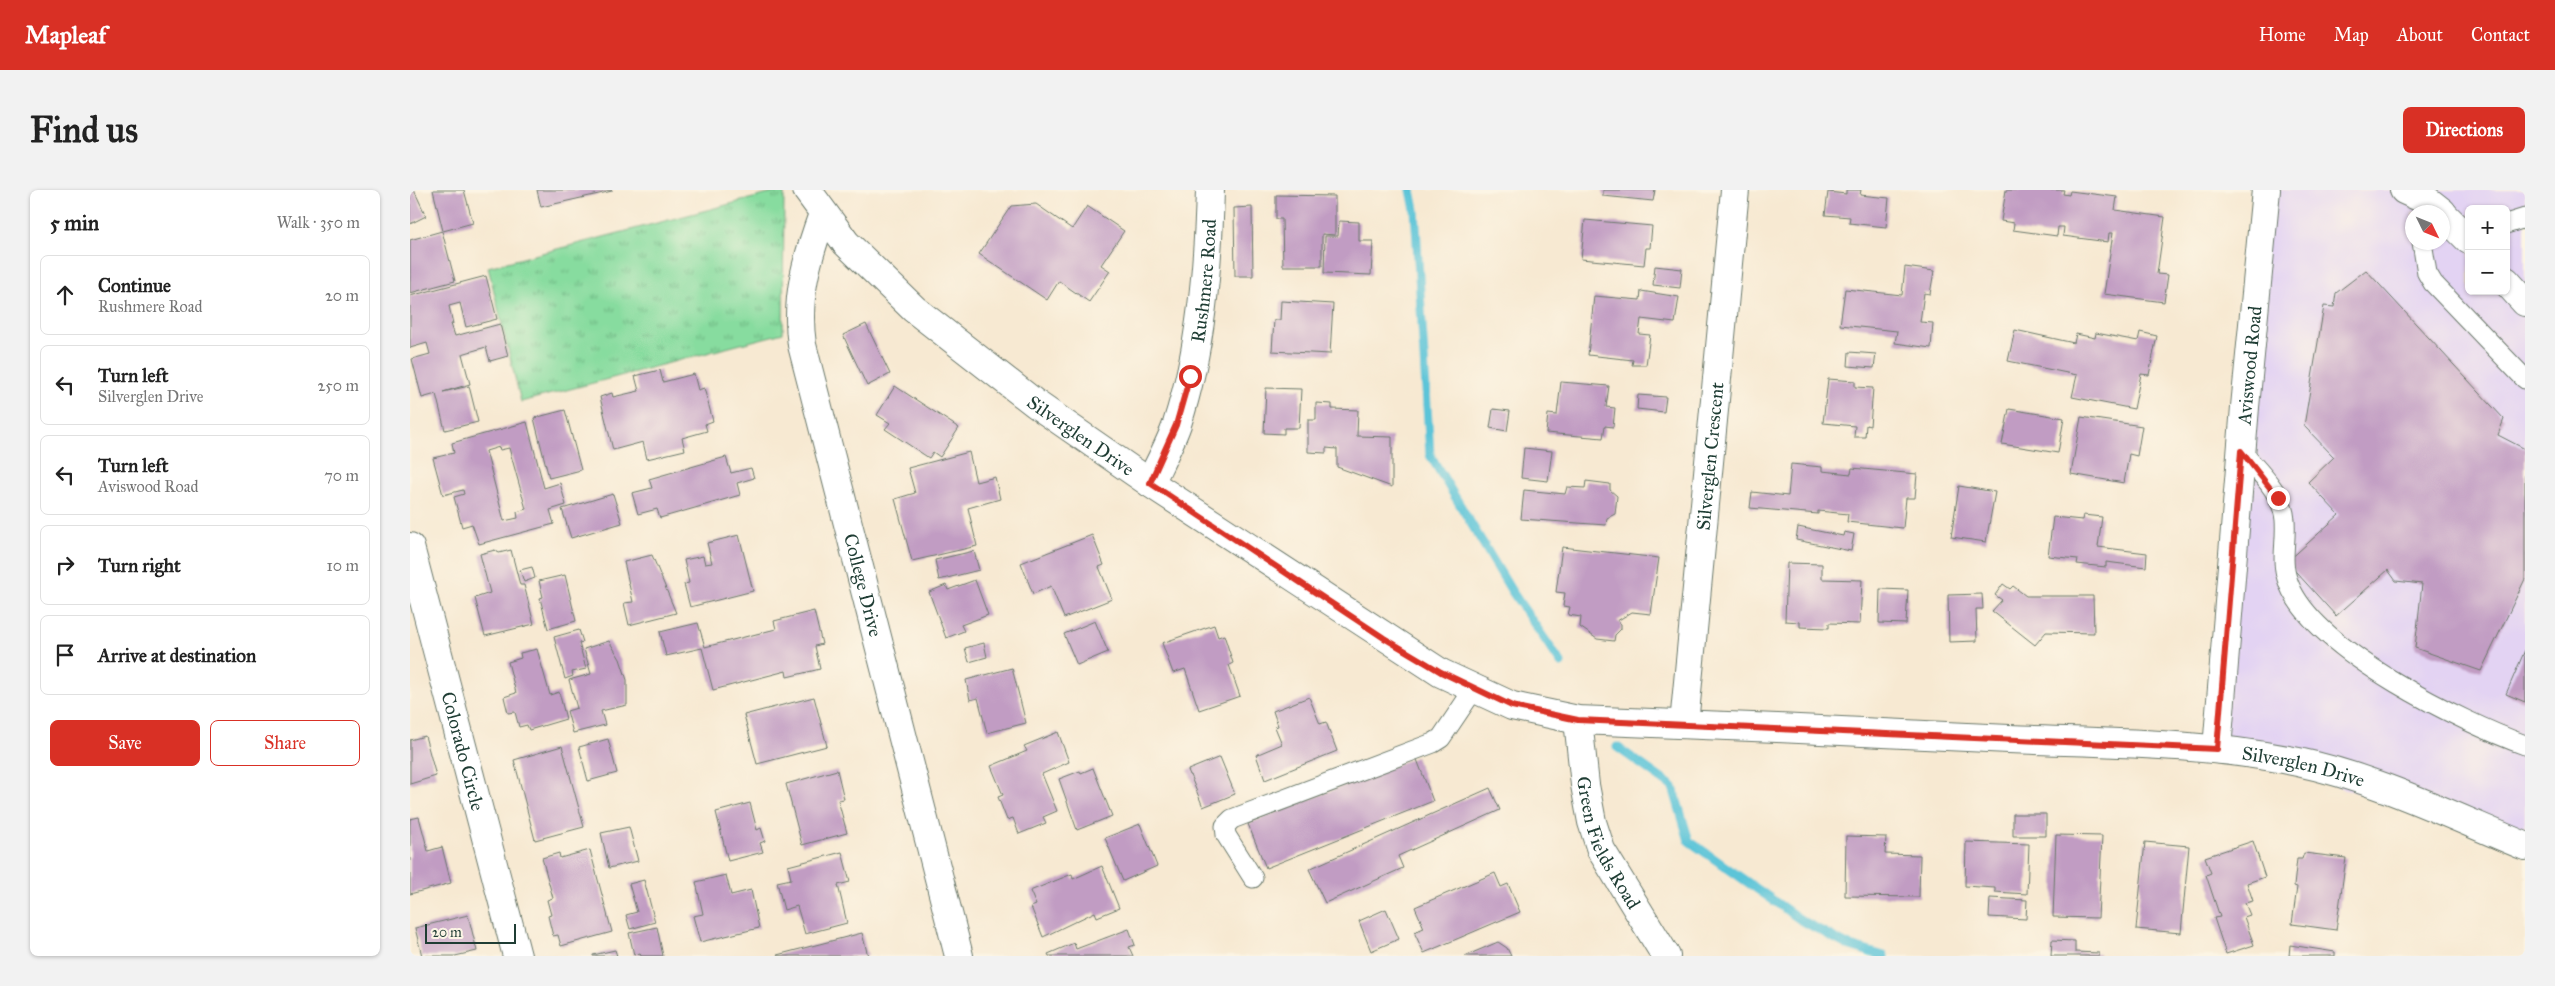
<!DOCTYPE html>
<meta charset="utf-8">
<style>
body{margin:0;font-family:"IM FELL Great Primer",serif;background:#f2f2f2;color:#222}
.controls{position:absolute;right:15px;top:15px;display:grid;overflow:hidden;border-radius:8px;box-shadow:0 1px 4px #0004}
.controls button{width:45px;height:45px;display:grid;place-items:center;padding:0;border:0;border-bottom:1px solid #e0e0e0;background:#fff;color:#222;font:25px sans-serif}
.compass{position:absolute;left:1995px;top:15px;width:45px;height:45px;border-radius:50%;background:#fff;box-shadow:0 1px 4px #0004;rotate:133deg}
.scale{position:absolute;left:15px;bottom:12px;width:91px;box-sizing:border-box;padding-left:5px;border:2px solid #1f3d34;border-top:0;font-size:14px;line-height:18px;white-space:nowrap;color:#1f3d34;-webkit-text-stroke:4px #fcf5e5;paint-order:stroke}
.stop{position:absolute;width:15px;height:15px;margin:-11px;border:4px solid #d93025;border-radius:50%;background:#fff}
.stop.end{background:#d93025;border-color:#fff;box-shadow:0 1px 5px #0008}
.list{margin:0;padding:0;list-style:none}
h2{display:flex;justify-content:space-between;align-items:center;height:65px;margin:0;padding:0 20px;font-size:21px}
h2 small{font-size:16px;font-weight:400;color:#767676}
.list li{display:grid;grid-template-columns:32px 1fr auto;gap:15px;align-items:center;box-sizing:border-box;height:80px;margin:0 10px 10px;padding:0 10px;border:1px solid #e0e0e0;border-radius:8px}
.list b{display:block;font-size:19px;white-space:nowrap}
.list p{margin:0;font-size:16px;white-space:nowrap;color:#767676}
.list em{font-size:16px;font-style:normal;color:#767676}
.actions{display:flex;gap:10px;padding:15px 20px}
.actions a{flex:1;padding:11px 0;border:1px solid #d93025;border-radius:8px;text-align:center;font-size:18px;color:#d93025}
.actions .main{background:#d93025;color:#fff}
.icon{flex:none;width:28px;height:28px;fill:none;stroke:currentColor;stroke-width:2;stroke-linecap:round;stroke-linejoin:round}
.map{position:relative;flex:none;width:2115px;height:766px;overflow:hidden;border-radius:8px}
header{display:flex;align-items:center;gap:30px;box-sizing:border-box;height:70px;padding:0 25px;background:#d93025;color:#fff}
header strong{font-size:24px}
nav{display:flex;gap:28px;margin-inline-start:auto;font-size:18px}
.intro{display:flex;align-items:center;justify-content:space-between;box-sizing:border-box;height:120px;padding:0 30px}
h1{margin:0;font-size:35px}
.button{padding:12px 22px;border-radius:8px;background:#d93025;color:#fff;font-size:18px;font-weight:700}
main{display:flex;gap:30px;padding:0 30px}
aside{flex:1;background:#fff;border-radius:8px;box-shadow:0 1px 4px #0004}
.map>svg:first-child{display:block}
</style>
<header>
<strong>Mapleaf</strong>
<nav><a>Home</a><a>Map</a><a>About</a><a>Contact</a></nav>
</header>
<div class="intro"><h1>Find us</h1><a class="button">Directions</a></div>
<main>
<aside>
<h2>5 min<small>Walk · 350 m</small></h2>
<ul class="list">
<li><svg class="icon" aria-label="ahead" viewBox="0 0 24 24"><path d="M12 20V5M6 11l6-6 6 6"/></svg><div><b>Continue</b><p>Rushmere Road</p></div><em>20 m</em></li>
<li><svg class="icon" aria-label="left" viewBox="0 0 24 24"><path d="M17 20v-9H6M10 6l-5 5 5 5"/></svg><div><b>Turn left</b><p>Silverglen Drive</p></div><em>250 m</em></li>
<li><svg class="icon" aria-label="left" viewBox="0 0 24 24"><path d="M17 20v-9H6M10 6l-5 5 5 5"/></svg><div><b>Turn left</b><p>Aviswood Road</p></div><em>70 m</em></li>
<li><svg class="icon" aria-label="right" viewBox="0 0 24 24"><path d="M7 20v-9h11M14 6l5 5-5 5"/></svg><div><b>Turn right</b></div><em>10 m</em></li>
<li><svg class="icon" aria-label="arrive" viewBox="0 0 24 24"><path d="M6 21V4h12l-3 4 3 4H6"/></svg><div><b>Arrive at destination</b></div></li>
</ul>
<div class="actions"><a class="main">Save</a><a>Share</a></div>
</aside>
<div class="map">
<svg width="2115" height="766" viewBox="0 0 2115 766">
<defs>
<pattern id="grass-tufts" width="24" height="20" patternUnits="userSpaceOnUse" patternTransform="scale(1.25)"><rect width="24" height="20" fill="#87dc9f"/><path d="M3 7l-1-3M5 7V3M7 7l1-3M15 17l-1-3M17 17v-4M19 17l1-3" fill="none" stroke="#6eb482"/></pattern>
</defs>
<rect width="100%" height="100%" fill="#fcf5e5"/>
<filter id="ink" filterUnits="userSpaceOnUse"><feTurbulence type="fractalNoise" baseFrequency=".02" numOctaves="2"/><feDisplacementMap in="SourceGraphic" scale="10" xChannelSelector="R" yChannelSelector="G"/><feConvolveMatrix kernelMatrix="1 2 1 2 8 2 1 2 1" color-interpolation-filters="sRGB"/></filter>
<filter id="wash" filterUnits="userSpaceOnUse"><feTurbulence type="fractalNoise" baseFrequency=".0096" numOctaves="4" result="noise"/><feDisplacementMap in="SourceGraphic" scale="20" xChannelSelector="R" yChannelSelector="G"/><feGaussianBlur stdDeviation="1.12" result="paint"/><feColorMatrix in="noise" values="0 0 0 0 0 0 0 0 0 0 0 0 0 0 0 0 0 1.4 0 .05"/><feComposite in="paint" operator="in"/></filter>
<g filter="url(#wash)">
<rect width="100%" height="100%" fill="#f7e9d2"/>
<path fill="#e3d3f3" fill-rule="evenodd" d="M1855,0H2115V654L1806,559ZM2059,19H2096V101H2059ZM2002,22H2032V52H2002Z"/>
<path fill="url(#grass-tufts)" stroke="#538c6a" d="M374,0L373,143L111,212L78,77Z"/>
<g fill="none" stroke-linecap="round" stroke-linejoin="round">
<path stroke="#5bc4d8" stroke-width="9" d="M1001,0L1005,20L1020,265L1101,400L1151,473
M1207,557L1263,597L1279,651L1391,730L1437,755L1474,766"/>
</g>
<g id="blocks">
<path fill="#c19cc3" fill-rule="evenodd" d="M0,0H4L16,26L0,34Z
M23,0H54L63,33L33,41Z
M127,0H202V1L131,17Z
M1193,0H1245L1243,11L1193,6Z
M1436,0H1451L1450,5L1479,8L1476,37L1439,33L1440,27L1415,25L1418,2L1436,4Z
M1596,0H1654L1653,4L1659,5L1660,1L1707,7L1705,20L1755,27L1747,84L1758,85L1754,112L1694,104L1703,43H1699L1698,52L1653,46L1654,37H1648L1647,46L1603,40L1604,33L1591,31Z
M866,5L925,6V45L912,44V76H873L872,29H866Z
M626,14L662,39L677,16L714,41L691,75L700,81L679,112L649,91L637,110L569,64L601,16Z
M842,17L843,86H825L824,18Z
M1175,30L1242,36L1240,58H1236L1234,75L1171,69Z
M929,31L949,32V51H963L961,85L914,83L915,46H928Z
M32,41L45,91L0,103V50Z
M1245,76L1272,79L1270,98L1243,95Z
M1495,77L1524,81L1520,104L1514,103L1510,132L1523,133L1521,158L1485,153L1487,141L1430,135L1435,99L1492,105Z
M1956,80L2094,229L2088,245L2115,259V389L2071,481L2005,458L2012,394L1986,391L1978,380L1926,426L1877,372L1929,325L1898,292L1924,267L1894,236L1914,116L1924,117L1926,103Z
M76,86L87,129L56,137L50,113L39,116L43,134H41L45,146L90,134L98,166L80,171L76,157L52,164L60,194L33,202L59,196L68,232L35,240L26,204L12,208L2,169L20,164L17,153L0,158V106Z
M1231,101L1269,107L1265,133L1231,129L1229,144L1240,145L1236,175H1222L1223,170L1178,165L1184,106L1230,110Z
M871,111L923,114L920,164L862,161L864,130H870Z
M456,134L480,184L457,196L433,145Z
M1605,140L1664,153L1666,144L1685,148L1686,143L1728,151L1730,142L1747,146L1739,185L1731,184L1724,219L1662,207L1667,185L1598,171Z
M1439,162L1466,164L1464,178L1438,176Z
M250,180L253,192L284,184L288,200L294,198L303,231L295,234L297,241L272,248L275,260L237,269L233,252L203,260L190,207L202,203L203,207L229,201L225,186Z
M1418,189L1445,191V197L1463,198L1460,236L1456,235L1455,247H1444L1445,236L1413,233Z
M1151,192L1199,196L1196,217L1205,218L1203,237L1195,236L1193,248L1136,243L1138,224L1147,225Z
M485,196L549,238L530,267L523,262L519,268L475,239L480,233L467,225Z
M856,198L891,199L889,238H874V244L854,243Z
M1228,205L1256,207L1254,222L1227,219Z
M906,213L922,214V219L948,220L947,246L982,247V297L927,277V259L916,258V263L898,262V230H906Z
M1083,219L1100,221L1097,241L1080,238Z
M1599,219L1654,228L1648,263L1592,254Z
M155,220L171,280L139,288L124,228Z
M1671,227L1732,236L1727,266L1719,264L1714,293L1661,284Z
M117,232L134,298L150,293L156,315L140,320L144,334L69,354L62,334L52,337L44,307L54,304L53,300L33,305L23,268L44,263L42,253ZM89,257L90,260L99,258L116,319L107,322L108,328L94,331L76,261Z
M1114,258L1142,261L1138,291L1111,288Z
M559,262L566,292L585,287L590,309L558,318L567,356L502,371L485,309L505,303L498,278Z
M316,267L321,283L341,278L344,288L327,293L330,305L250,328L247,319L228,324L222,303L242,298L239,289Z
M1381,274L1412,277V281L1441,284L1442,278L1507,284L1505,308H1496L1493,338L1437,332L1438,324L1408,321V324L1340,318L1342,302L1378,306Z
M1176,291L1200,294V300L1207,306L1205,324L1197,328L1196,335L1111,329L1114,300L1155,304L1157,297L1175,298Z
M1549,296L1585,302L1576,352L1541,347Z
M203,304L212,333L161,348L152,319Z
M1673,325L1692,327L1688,357L1737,363L1736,377L1696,372V377L1667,374L1668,369L1638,366L1643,327L1672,330Z
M1388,337L1433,346L1434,342L1444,344L1441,361L1386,350Z
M329,345L343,401L280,417L274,394L279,393L274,370L293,366L295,374L302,373L297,353Z
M682,345L694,375L689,377L702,409L654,428L641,396L623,404L611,373Z
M1152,357L1249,368L1241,424L1222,422L1207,431L1211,434V439L1205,445L1204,451L1187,449L1170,437L1171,427L1158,425L1160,417L1153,416L1155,403L1146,402Z
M85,360L89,363L101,360L110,395H114L124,434L75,446L65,408L80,403L70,364Z
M564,361L569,380L529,390L525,370Z
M242,365L266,423L219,435L214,413L223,412L214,372Z
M1377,373L1412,374V389L1452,390L1450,434L1419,433V438L1390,437V432L1375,431Z
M122,377L125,388L114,392L110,380Z
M155,385L166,431L138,439L130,408L133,407L129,391Z
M565,390L578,425L551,435L554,441L536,448L519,402L536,395L538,400Z
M1593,394L1600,399L1603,396L1616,406H1683L1684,443L1636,442L1625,455L1582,421L1592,410L1585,405Z
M1470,399L1498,400L1496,434L1469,433Z
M1572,404L1573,419H1566L1567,451L1539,452L1538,405Z
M404,421L412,454L405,456L410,479L377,487L376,481L303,500L292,458L256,466L250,442L288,433L295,457L366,439L364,431Z
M685,431L698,462L667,475L654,444Z
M804,435L808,447L814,445L823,473L819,475L830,506L789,520L775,479L763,483L752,453Z
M169,440L173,452L169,453L176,479L162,482L163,486L155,489L144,447Z
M199,451L210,469L217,490V515L191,521L195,535L163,543L157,521L167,518L159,490L181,484L174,459Z
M574,453L577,467L559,472L555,458Z
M127,459L140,505L149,502L156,529L119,540L117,535L109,537L105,522L98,523L94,507L106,503L98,472L111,468L110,463Z
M2115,460V512L2096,504Z
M602,478L616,533L577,543L568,508L560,510L556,490Z
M404,507L417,556L347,574L334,525Z
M899,507L910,534L916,532L927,561L855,590L846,565L872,554L865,537L868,536L863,521Z
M648,542L659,572L632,584L647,621L633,627L636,633L609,644L603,628L597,630L588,607L593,605L581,576L617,561L614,556Z
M15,546L26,586L0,594V550Z
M198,549L207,583L178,591L169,557Z
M152,556L174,637L125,650L104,570Z
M810,567L825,604L793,617L778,580Z
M1006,567L1023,611L856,678L838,634Z
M683,578L702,626L667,640L649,589L670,581L671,583Z
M427,580L434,609L428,610L437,643L392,655L376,594Z
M1080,598L1090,620L988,666L993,678L915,713L899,679Z
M340,613L347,640L351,638L355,651L350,653L353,662L318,671L306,622Z
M1603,624H1636V646H1603Z
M9,627L18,661L32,657L41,693L0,704V629Z
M730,634L747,676L713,691L695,648Z
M219,637L228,671L199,678L191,643Z
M1646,645L1692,646L1688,728L1643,727Z
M1436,646L1476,647L1475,664L1510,665L1509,707L1435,706Z
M1843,651L1855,687L1837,693L1843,711L1835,713L1840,725L1834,727L1844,755L1816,764L1804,728L1810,727L1796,685L1801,683L1795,667Z
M1556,652L1619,654L1617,704L1585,702V698L1555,696Z
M1735,652L1779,656L1771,743L1726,739Z
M180,660L202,742L151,756L148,745L143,746L138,726L141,725L137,710L143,708L132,668L149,663L150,668Z
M432,662L440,692L428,695L437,733L395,744L387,716L374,720L367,692L381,689L378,676Z
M1894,663L1936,668L1926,740L1882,734L1887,697L1884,696L1887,669H1892Z
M692,676L709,718L687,727L685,722L633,747L621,717L626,715L620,701L662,684L663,689Z
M1085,683L1091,697L1098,694L1110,722L1014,763L1004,742L1014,738L1005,717Z
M316,685L321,705L341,700L349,738L290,752L283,726L293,724L286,692Z
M234,690L245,732L220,739L216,725L227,722L219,694Z
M1580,708L1617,710L1616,729L1579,727Z
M976,719L989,749L961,761L949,731Z
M58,725L67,761L45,766H12L5,738Z
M247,737L253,766H231L230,763L224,765L219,743Z
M719,739L725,755L719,757L723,766H639L638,764L664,753L666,759Z
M452,743L458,766H367V765Z
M1642,750L1665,751V762L1689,763V766H1641Z
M1088,752L1097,758L1101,766H1055Z
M1880,755L1925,762V766H1879Z
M205,760L207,766H183V765Z"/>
</g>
</g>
<g filter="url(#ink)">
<use href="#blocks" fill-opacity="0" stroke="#6b796b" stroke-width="1"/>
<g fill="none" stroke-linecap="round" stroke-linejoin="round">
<g stroke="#6b796b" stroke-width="21">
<path id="service" d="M2096,34L2115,28
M2012,52L2017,83L2023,93L2115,189
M1831,261C1848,281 1873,303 1875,330C1877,358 1868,373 1882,401C1914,464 2049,531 2115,555
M843,688L816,645L815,636L822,629L1023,553L1031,548L1064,499"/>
</g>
<g stroke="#6b796b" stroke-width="30">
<g id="minor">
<path d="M1994,0L2018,11L2032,22"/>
<path d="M2032,23L2059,50"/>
<path id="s1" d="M413,24C397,68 385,108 392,155L549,766"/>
<path d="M2096,91L2115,112"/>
<path id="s2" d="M740,293C749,274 760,254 767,234C791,160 798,78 800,0"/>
<path id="s3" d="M0,357L107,766"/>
<path id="s4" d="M1168,530L1175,595L1182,632L1191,660L1256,766"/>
<path id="s5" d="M1274,534L1325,0"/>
<path id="s6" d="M1807,559L1835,217L1856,0"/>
</g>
</g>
<g stroke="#6b796b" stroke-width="30">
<g id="tertiary">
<path id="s7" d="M397,0L436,53L504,119L626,214L740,293L1031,483L1102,516L1168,530C1312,535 1455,542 1599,549C1695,553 1794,552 1888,572C1965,588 2042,626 2115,656"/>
</g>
</g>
<use href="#service" stroke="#fff" stroke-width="19"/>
<use href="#minor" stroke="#fff" stroke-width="28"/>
<use href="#tertiary" stroke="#fff" stroke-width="28"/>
</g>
</g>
<g fill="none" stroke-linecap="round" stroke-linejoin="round" filter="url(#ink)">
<path stroke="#d93025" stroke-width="6" d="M780,186L766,235L740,293L974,448L1031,482L1102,516L1168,530L1807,559L1831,261L1868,308"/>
</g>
<g text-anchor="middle" stroke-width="4" stroke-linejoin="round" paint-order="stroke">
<g font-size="19" fill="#1f3d34" stroke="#fcf5e5">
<text dy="7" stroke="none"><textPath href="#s2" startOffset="211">Rushmere Road</textPath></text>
<text dy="7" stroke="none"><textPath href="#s6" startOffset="385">Aviswood Road</textPath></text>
<text dy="7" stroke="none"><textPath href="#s7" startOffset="370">Silverglen Drive</textPath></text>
<text dy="7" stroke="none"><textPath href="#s5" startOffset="269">Silverglen Crescent</textPath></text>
<text dy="7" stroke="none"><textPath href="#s1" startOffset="382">College Drive</textPath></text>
<text dy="7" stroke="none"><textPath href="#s3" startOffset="211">Colorado Circle</textPath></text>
<text dy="7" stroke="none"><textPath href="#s7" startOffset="1675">Silverglen Drive</textPath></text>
<text dy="7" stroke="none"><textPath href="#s4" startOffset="128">Green Fields Road</textPath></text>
</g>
</g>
</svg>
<div class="controls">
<button>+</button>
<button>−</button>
</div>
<svg class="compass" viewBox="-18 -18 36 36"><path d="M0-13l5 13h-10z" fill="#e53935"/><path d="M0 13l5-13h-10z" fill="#767676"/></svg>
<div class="scale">20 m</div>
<div class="stop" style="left:780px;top:186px"></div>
<div class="stop end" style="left:1868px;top:308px"></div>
</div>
</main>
